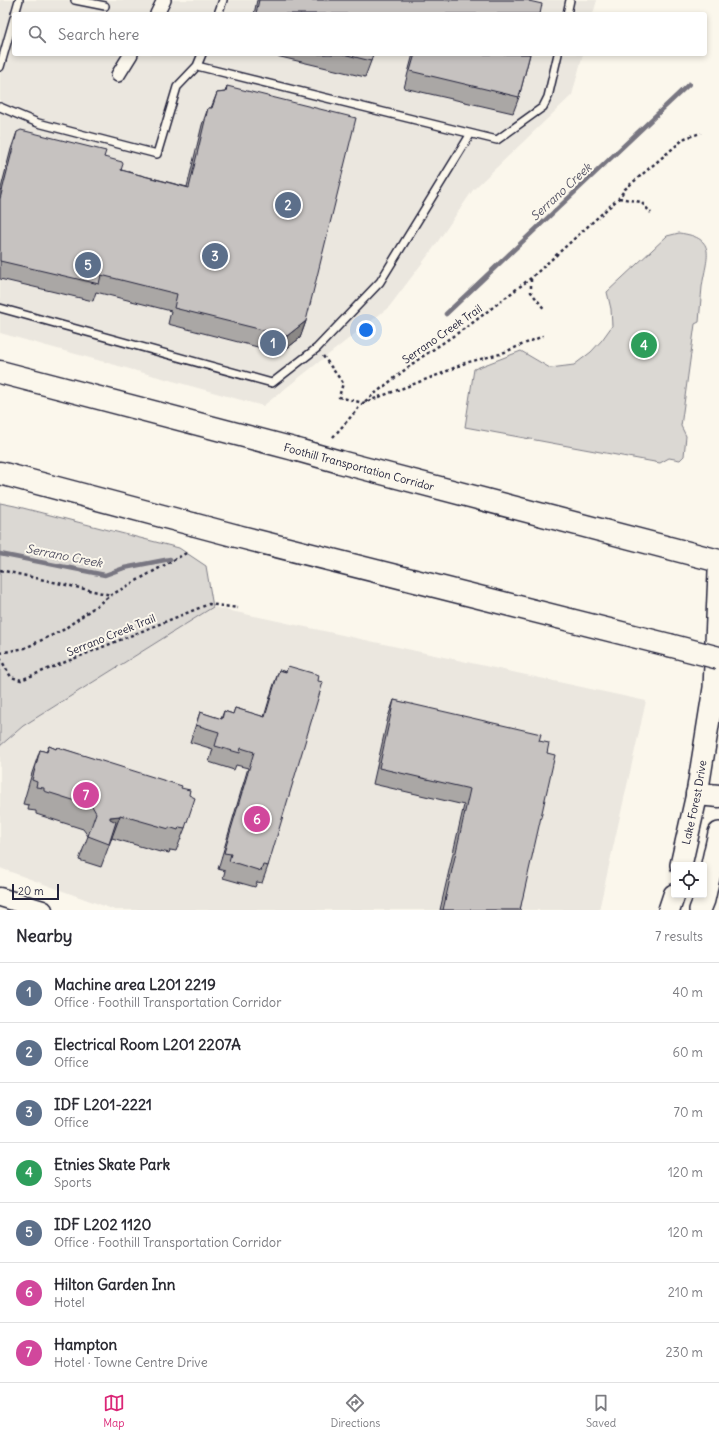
<!DOCTYPE html>
<meta charset="utf-8">
<style>
body{margin:0;font-family:Delius,sans-serif;background:#f2f2f3;color:#2b2b33}
.controls{position:absolute;right:12px;bottom:12px;display:grid;overflow:hidden;border-radius:4px;box-shadow:0 2px 6px #0003}
.controls button{width:36px;height:36px;display:grid;place-items:center;padding:0;border:0;border-bottom:1px solid #e1e1e2;background:#fff;color:#2b2b33;font:20px sans-serif}
.scale{position:absolute;left:12px;bottom:10px;width:47px;box-sizing:border-box;padding-left:4px;border:2px solid #22223b;border-top:0;font-size:11px;line-height:14px;white-space:nowrap;color:#22223b;-webkit-text-stroke:3px #fbf7ec;paint-order:stroke}
.you{position:absolute;left:366px;top:330px;width:14px;height:14px;margin:-10px;border:3px solid #fff;border-radius:50%;background:#1a73e8;box-shadow:0 0 0 6px #1a73e833}
.badge{display:grid;place-items:center;width:26px;height:26px;border-radius:50%;background:#db2777;color:#fff;font-size:13px;font-weight:700}
.pin{position:absolute;translate:-50% -50%;border:2px solid #fff;box-shadow:0 1px 4px #0006}
.list{margin:0;padding:0;list-style:none}
h2{display:flex;justify-content:space-between;align-items:center;height:52px;margin:0;padding:0 16px;font-size:17px}
h2 small{font-size:13px;font-weight:400;color:#7c7c81}
.list li{display:grid;grid-template-columns:26px 1fr auto;gap:12px;align-items:center;box-sizing:border-box;height:60px;padding:0 16px;border-top:1px solid #e1e1e2}
.list b{display:block;font-size:15px;white-space:nowrap}
.list p{margin:0;font-size:13px;white-space:nowrap;color:#7c7c81}
.list em{font-size:13px;font-style:normal;color:#7c7c81}
.icon{flex:none;width:22px;height:22px;fill:none;stroke:currentColor;stroke-width:2;stroke-linecap:round;stroke-linejoin:round}
.map{position:relative;flex:none;width:719px;height:910px;overflow:hidden}
.search{position:absolute;background:#fff;box-shadow:0 2px 6px #0003;left:12px;right:12px;top:12px;height:44px;display:flex;align-items:center;gap:10px;box-sizing:border-box;padding:0 14px;border-radius:4px;color:#7c7c81;font-size:15px}
.sheet{height:472px;background:#fff}
nav{display:flex;justify-content:space-around;align-items:center;box-sizing:border-box;height:56px;border-top:1px solid #e1e1e2;background:#fff;font-size:11px;color:#7c7c81}
nav a{display:grid;justify-items:center;gap:2px}
nav .on{color:#db2777}
.map>svg:first-child{display:block}
</style>
<div class="map">
<svg width="719" height="910" viewBox="0 0 719 910">
<rect width="100%" height="100%" fill="#fbf7ec"/>
<filter id="ink" filterUnits="userSpaceOnUse"><feTurbulence type="fractalNoise" baseFrequency=".025" numOctaves="2"/><feDisplacementMap in="SourceGraphic" scale="8" xChannelSelector="R" yChannelSelector="G"/><feConvolveMatrix kernelMatrix="1 2 1 2 8 2 1 2 1" color-interpolation-filters="sRGB"/></filter>
<g filter="url(#ink)">
<path fill="#ebe7df" d="M0,0H597L593,14H14V54H583L572,95L473,190L432,250L389,307L263,406L0,333Z
M213,607L646,701L599,910H115L0,868V746L23,726Z"/>
<path fill="#dbd8d3" stroke="#7e7d87" d="M679,233C719,238 706,258 702,287C701,298 700,310 699,322L695,324L681,426L686,436L684,456L680,460L669,458L660,463L465,427L474,369L521,351L550,368L574,365L591,352L602,340L612,326L611,309L607,292L667,236Z
M0,503L15,506L179,548L206,566L213,607L23,726L0,746Z"/>
<g fill="none" stroke-linecap="round" stroke-linejoin="round">
<path stroke="#787681" stroke-width="4.5" d="M446,314L689,84
M0,554L105,575L124,568L170,559"/>
<g stroke="#22223b" stroke-width="10">
<path id="lane" d="M75,0L105,6
M15,14L19,0
M218,14L223,0
M567,14L570,0
M197,66L497,140L543,107L548,97L558,54
M0,67L14,18
M0,107L38,123L157,154L177,87L197,66L202,54
M0,308L272,383L317,348L380,282L470,135"/>
</g>
<g stroke="#22223b" stroke-width="16">
<path id="street" d="M157,14L164,0
M118,75L131,54"/>
</g>
<g stroke="#22223b" stroke-width="21">
<path id="secondary" d="M0,897L43,910"/>
</g>
<g stroke="#22223b" stroke-width="24">
<g id="primary">
<path id="s1" d="M681,865L697,794L714,688L719,572"/>
<path d="M669,910L674,895"/>
<path d="M700,910L704,900L719,833"/>
</g>
</g>
<g stroke="#22223b" stroke-width="25">
<path id="highway" d="M0,372L294,449
M340,462L719,561
M0,473L192,524
M237,536L669,645
M697,794L719,796"/>
</g>
<path stroke="#22223b" stroke-width="2.5" stroke-dasharray="3 3" stroke-linecap="butt" d="M619,198L641,202L651,213
M531,279V292L545,310
M323,356L343,383L339,397L363,403L443,373L465,363L500,354L543,336
M333,437L363,403L416,361L471,324L531,278L619,198L625,189L685,138L701,133
M0,570L111,595
M0,653L25,648L63,630L111,595L188,552
M0,658L11,677L21,680L209,604L238,608"/>
<use href="#lane" stroke="#fbf7ec" stroke-width="7"/>
<use href="#street" stroke="#fbf7ec" stroke-width="13"/>
<use href="#secondary" stroke="#fbf7ec" stroke-width="18"/>
<use href="#primary" stroke="#fbf7ec" stroke-width="21"/>
<use href="#highway" stroke="#fbf7ec" stroke-width="22"/>
<g stroke="#22223b" stroke-width="25" stroke-linecap="butt">
<path id="highway-bridge" d="M294,449L340,462
M192,524L237,536
M669,645L719,658"/>
</g>
<use href="#highway-bridge" stroke="#fbf7ec" stroke-width="22"/>
</g>
<path fill="#aaa7a5" stroke="#22223b" d="M257,0H529L540,14H254Z
M268,54H373L371,61L365,77Z
M413,54H530L519,97L513,113L404,88Z
M227,86L306,321L300,338L281,353L168,324L171,311L96,292L93,301L0,279V192L11,149L17,132L104,157L121,170L187,187L202,125L208,108H211L217,93L225,92Z
M288,666L268,866L262,883L257,882L255,887L223,878L225,871L218,869L248,768L236,765L234,770L209,762L213,749L190,742L200,712L221,719L224,711L233,714L235,708L264,717L273,687L279,670L286,672Z
M394,700L539,741L547,753L520,910H440L464,805L373,784L388,717Z
M49,746L56,749L57,747L181,788L189,795L185,828L176,851L170,850L169,853L161,851L160,852L112,838L111,840L101,867L79,860L88,836L83,829L36,814V811L28,810L29,805L23,804L32,773L40,750L46,752Z"/>
<path fill="#8b8886" stroke="#22223b" d="M306,321L300,338L281,353L287,336Z
M120,816L111,840L102,841L110,817Z"/>
<path fill="#c6c2c0" stroke="#22223b" d="M259,0H529V1L542,4L540,14H256Z
M343,54H373L371,61Z
M415,54H530L519,97L410,71Z
M227,86L356,118L306,321L287,336L174,308L177,294L101,275L99,284L0,261V199L17,132L21,130L106,151L104,157L122,162L123,164L121,170L189,188L208,108H212L217,93L226,92Z
M288,666L319,675L318,681L323,682L268,866L263,865L261,871L229,861L231,854L224,853L254,752L241,748L240,753L215,746L219,732L196,725L200,712L222,719L224,711L233,714L235,708L265,717L279,670L286,672Z
M394,700L541,734L539,741L549,743L547,753L555,755L520,910H443L470,789L379,768Z
M49,746L56,749L57,747L182,786L181,788L190,790L189,795L195,798L185,828L179,827L178,830L169,827V829L120,815V816L110,817V819L116,822L109,844L88,836L96,813L92,806L44,791V788L36,787L37,782L32,780L40,750L47,752Z"/>
</g>
<g text-anchor="middle" stroke-width="4" stroke-linejoin="round" paint-order="stroke">
<g font-size="11" fill="#22223b" stroke="#fbf7ec">
<text transform="translate(442 334) rotate(-35)" y="4">Serrano Creek Trail</text>
<text transform="translate(359 467) rotate(15)" y="4">Foothill Transportation Corridor</text>
<text transform="translate(111 635) rotate(-22)" y="4">Serrano Creek Trail</text>
<text dy="4" stroke="none"><textPath href="#s1" startOffset="64">Lake Forest Drive</textPath></text>
</g>
<g font-size="12" font-style="italic" fill="#545364" stroke="#fbf7ec">
<text transform="translate(561 192) rotate(-43)" y="4">Serrano Creek</text>
<text transform="translate(64 556) rotate(11)" y="4">Serrano Creek</text>
</g>
</g>
</svg>
<div class="controls">
<button><svg class="icon" aria-label="locate" viewBox="0 0 24 24"><circle cx="12" cy="12" r="6"/><path d="M12 2v4M12 18v4M2 12h4M18 12h4"/></svg></button>
</div>
<div class="scale">20 m</div>
<div class="you"></div>
<div class="pin badge" style="left:273px;top:343px;background:#5c6f8a">1</div>
<div class="pin badge" style="left:288px;top:205px;background:#5c6f8a">2</div>
<div class="pin badge" style="left:215px;top:256px;background:#5c6f8a">3</div>
<div class="pin badge" style="left:644px;top:345px;background:#2e9e5b">4</div>
<div class="pin badge" style="left:88px;top:265px;background:#5c6f8a">5</div>
<div class="pin badge" style="left:257px;top:819px;background:#d1479c">6</div>
<div class="pin badge" style="left:86px;top:795px;background:#d1479c">7</div>
<div class="search"><svg class="icon" aria-label="search" viewBox="0 0 24 24"><circle cx="10" cy="10" r="6"/><path d="M15 15l6 6"/></svg>Search here</div>
</div>
<section class="sheet">
<h2>Nearby<small>7 results</small></h2>
<ul class="list">
<li><span class="badge" style="background:#5c6f8a">1</span><div><b>Machine area L201 2219</b><p>Office · Foothill Transportation Corridor</p></div><em>40 m</em></li>
<li><span class="badge" style="background:#5c6f8a">2</span><div><b>Electrical Room L201 2207A</b><p>Office</p></div><em>60 m</em></li>
<li><span class="badge" style="background:#5c6f8a">3</span><div><b>IDF L201-2221</b><p>Office</p></div><em>70 m</em></li>
<li><span class="badge" style="background:#2e9e5b">4</span><div><b>Etnies Skate Park</b><p>Sports</p></div><em>120 m</em></li>
<li><span class="badge" style="background:#5c6f8a">5</span><div><b>IDF L202 1120</b><p>Office · Foothill Transportation Corridor</p></div><em>120 m</em></li>
<li><span class="badge" style="background:#d1479c">6</span><div><b>Hilton Garden Inn</b><p>Hotel</p></div><em>210 m</em></li>
<li><span class="badge" style="background:#d1479c">7</span><div><b>Hampton</b><p>Hotel · Towne Centre Drive</p></div><em>230 m</em></li>
</ul>
</section>
<nav>
<a class="on"><svg class="icon" aria-label="map" viewBox="0 0 24 24"><path d="M3 6l6-2 6 2 6-2v14l-6 2-6-2-6 2zM9 4v14M15 6v14"/></svg>Map</a>
<a><svg class="icon" aria-label="directions" viewBox="0 0 24 24"><path d="M12 3l9 9-9 9-9-9zM9 14v-3h6M13 9l2 2-2 2"/></svg>Directions</a>
<a><svg class="icon" aria-label="saved" viewBox="0 0 24 24"><path d="M7 4h10v16l-5-4-5 4z"/></svg>Saved</a>
</nav>
